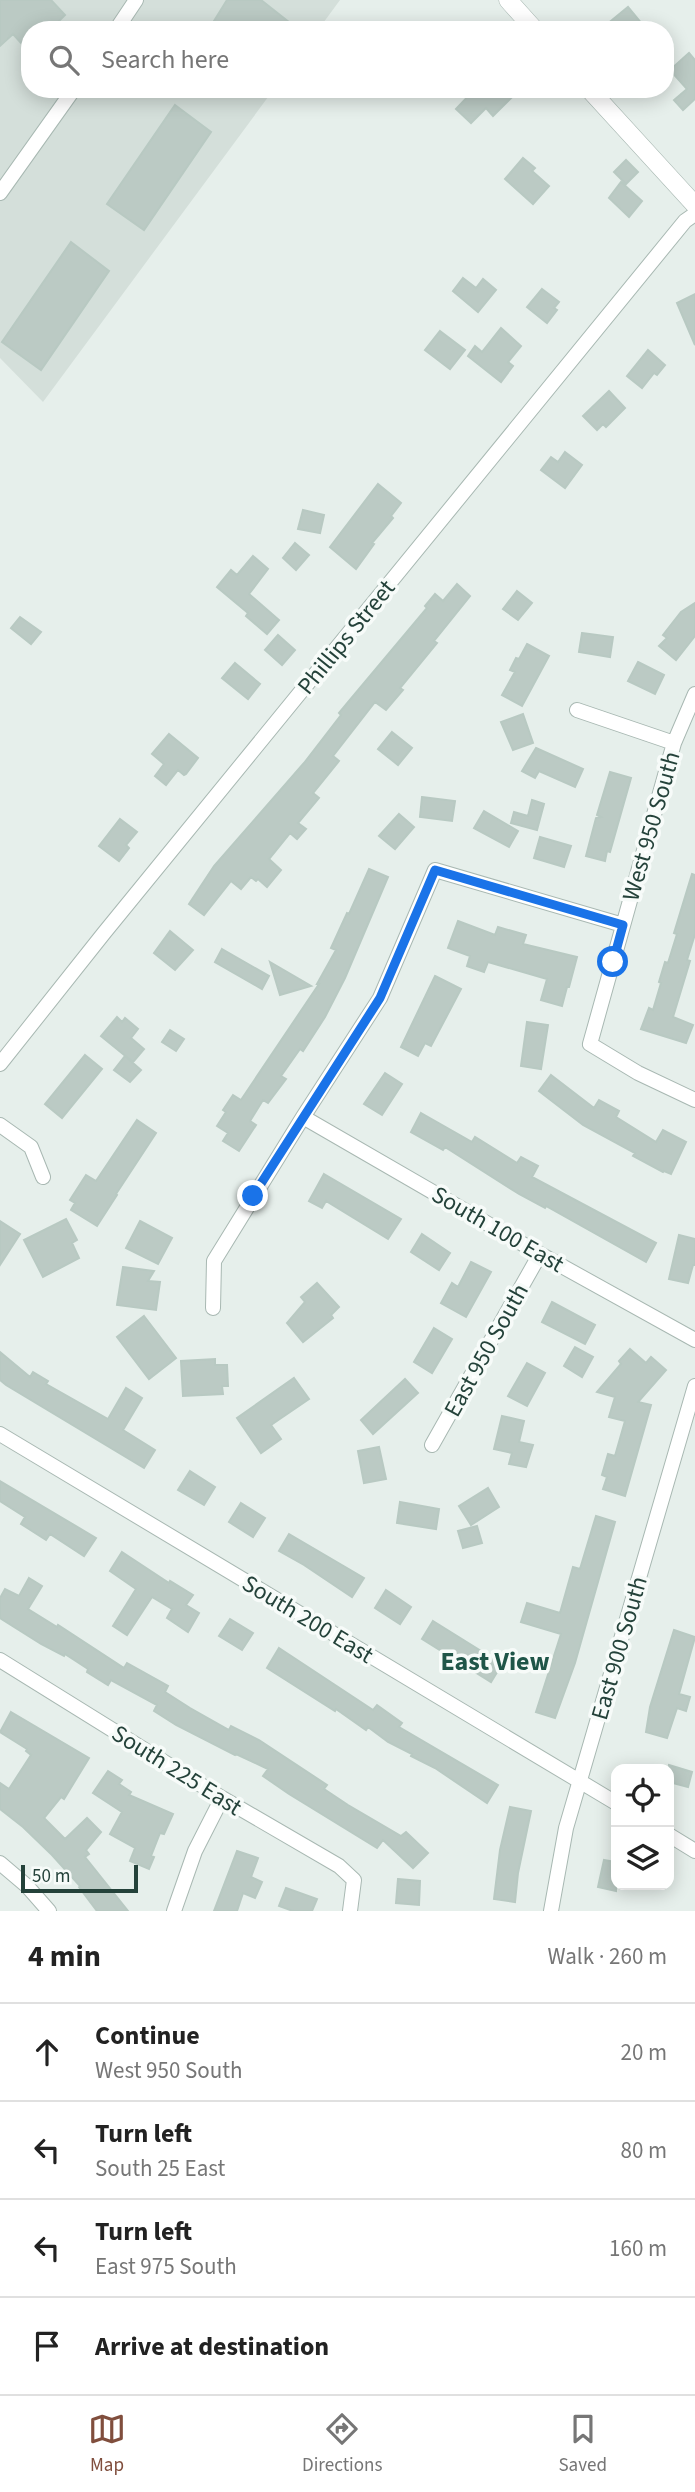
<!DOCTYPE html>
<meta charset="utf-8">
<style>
body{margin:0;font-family:"Source Sans 3",sans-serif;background:#f2f2f2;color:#222}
.controls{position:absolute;right:21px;bottom:21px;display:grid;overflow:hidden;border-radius:14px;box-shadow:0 4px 18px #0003}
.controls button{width:63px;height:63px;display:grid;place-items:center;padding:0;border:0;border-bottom:2px solid #e0e0e0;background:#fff;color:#222;font:35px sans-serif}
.scale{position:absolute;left:21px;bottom:18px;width:117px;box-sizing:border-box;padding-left:7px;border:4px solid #24423a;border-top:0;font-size:19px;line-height:24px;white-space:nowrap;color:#24423a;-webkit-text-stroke:5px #f7fbf9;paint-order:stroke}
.stop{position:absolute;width:21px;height:21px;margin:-16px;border:5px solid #1a73e8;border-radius:50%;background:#fff}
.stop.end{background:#1a73e8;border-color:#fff;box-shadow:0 2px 7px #0008}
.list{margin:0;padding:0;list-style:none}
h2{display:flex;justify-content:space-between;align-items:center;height:91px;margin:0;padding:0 28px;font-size:30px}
h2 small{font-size:23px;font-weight:400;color:#767676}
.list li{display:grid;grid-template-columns:46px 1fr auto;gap:21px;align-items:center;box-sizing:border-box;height:98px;padding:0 28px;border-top:2px solid #e0e0e0}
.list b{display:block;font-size:26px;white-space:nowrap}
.list p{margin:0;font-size:23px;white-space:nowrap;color:#767676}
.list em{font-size:23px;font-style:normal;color:#767676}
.icon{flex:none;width:38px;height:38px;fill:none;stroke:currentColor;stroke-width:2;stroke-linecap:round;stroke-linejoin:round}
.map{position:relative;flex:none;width:695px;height:1911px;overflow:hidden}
.search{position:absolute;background:#fff;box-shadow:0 4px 18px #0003;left:21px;right:21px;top:21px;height:77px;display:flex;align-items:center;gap:18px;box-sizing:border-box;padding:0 24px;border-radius:28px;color:#767676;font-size:26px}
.sheet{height:483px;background:#fff}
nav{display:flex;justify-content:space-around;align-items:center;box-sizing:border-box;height:98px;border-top:2px solid #e0e0e0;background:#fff;font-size:19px;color:#767676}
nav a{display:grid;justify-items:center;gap:4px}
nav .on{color:#804e3d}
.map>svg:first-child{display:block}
</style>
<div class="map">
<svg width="695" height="1911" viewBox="0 0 695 1911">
<rect width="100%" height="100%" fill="#e6efeb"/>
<path fill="#d4dfda" d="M0,0H340L318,30H30V89H274L43,402L0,358Z"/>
<path fill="#bbcac4" stroke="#b8c9c2" stroke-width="2" d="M0,0H51L65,15L50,30H30V53L13,34L0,46Z
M227,0H261L299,30H226L214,21Z
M628,7L647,30H600Z
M689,53L695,60V99L683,110L674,100L687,89L670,70Z
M475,89H520L493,116L486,108L471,123L456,109Z
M175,105L211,132L144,230L107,204Z
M523,158L535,168L532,171L549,186L533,204L505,179Z
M626,160L638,172L626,184L614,172Z
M621,182L642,201L629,217L609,198Z
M71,242L109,271L41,370L2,342Z
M463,278L476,288L483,279L496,290L478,312L453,291Z
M542,289L559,302L554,308L557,310L547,323L527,307Z
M695,294V345L677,303Z
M501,328L521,346L508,362L513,366L501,382L468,356L475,346L482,352Z
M440,331L465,350L450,369L425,350Z
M648,350L665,365L657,375L654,373L642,388L627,376Z
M609,391L625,408L606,427L603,424L597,430L583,416Z
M565,452L582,465L565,488L541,470L551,457L558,462Z
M378,484L401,503L391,516L393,518L372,543L374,544L356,569L330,547Z
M303,510L324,515L320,533L298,529Z
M295,543L309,555L296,570L283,558Z
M253,556L268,569L249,594L279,620L267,634L246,616L248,613L217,587L231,570L237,575Z
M457,584L470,596L434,641L437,643L400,688L403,690L386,710L375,702L333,756L339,761L313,793L319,798L298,823L306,829L297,839L290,833L269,859L281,870L267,887L258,879L256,881L251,877L241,889L231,881L204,915L189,904L214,866L304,763L341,715L339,713L349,701L427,608L425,606L435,594L443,601Z
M517,591L532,603L518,620L503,609Z
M695,603V636L676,660L659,646L667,638L663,635L681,612Z
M20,617L41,632L31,644L11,628Z
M582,633L613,637L610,657L579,652Z
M278,635L295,650L282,665L265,650Z
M527,644L549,656L522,706L502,695L515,672L510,670L516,658L519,659Z
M638,662L664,675L655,694L628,681Z
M235,663L260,684L248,699L222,678Z
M523,714L533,743L513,750L501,722Z
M392,732L412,748L398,765L378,749Z
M169,734L198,758L186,774L184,775L178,770L166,785L155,776L164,764L152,754Z
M536,748L583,769L575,787L539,771L535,778L522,771Z
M610,772L631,778L610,852L607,851L605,861L586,856L596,818L601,817L597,815Z
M422,797L455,801L452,821L420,817Z
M532,800L544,804L537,830L511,823L514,812L528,816Z
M484,811L518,831L509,847L474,828Z
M399,814L414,827L395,849L379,836Z
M120,819L137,832L126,845L129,848L119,861L99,846Z
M540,837L571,846L564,867L534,858Z
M369,869L388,877L345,978L325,1017L303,1051L300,1049L281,1076L286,1079L268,1103L263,1100L250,1121L256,1125L239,1151L223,1141L228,1133L217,1126L226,1112L223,1110L233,1095L241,1100L319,984H317L336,950L331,948L347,913L349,914Z
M692,874L695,875V934L687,960L690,961L673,1017L693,1025L686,1043L641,1029L649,1008L653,1010L661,983L659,982L665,962L668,963L677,934L674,933Z
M458,921L495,935L498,927L526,935L523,944L577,957L569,987H567L562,1006L541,1000L547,979L488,962L484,972L467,966L470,956L448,948Z
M170,931L193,950L175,970L154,953Z
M222,949L269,976L262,989L215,962Z
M270,962L311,986L280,995Z
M435,976L461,989L431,1046L425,1043L418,1056L401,1047Z
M117,1017L122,1022L125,1018L138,1029L131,1038L144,1049L133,1062L101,1036Z
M527,1022L548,1025L541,1069L521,1066Z
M170,1030L184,1039L176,1051L162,1042Z
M85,1055L102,1069L62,1118L45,1104Z
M125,1056L141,1070L130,1082L114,1070Z
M385,1073L402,1084L382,1115L364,1104Z
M551,1075L594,1108L599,1100L619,1111L616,1117L656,1142L663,1130L686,1142L671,1174L664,1171L663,1172L633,1156L635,1153L583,1125L539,1091Z
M421,1113L472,1142L475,1137L517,1163L521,1157L538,1166L532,1177L656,1243L646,1262L546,1206L545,1208L519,1194L445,1147L443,1150L411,1132Z
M137,1120L156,1133L116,1194L117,1195L97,1226L71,1210L75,1203L70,1200L86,1175L96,1181Z
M324,1174L401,1219L388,1239L326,1201L322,1208L309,1201Z
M66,1219L77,1240L72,1243L79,1258L43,1277L24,1240Z
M0,1221L20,1234L0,1265Z
M140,1221L172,1238L158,1264L126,1248Z
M422,1234L450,1253L439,1270L411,1252Z
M679,1235L695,1239V1265H693L688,1283L669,1279Z
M471,1262L491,1272L466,1317L441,1303L452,1283L458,1287Z
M123,1267L154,1271L148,1281L160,1282L156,1310L117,1305Z
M317,1283L339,1307L331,1315L333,1318L303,1342L287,1323L305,1302L301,1297Z
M552,1302L595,1325L585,1344L542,1322Z
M144,1316L176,1358L149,1379L117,1337Z
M434,1328L452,1339L432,1373L414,1362Z
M575,1347L593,1357L582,1377L564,1366Z
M630,1349L646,1363L651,1357L666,1370L638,1402L651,1405L625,1496L603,1489L607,1477L602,1475L608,1454L615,1456L625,1421L609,1417L615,1397L597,1392L621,1364L619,1361Z
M0,1352L30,1377L33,1372L48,1381L46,1384L108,1419L126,1388L142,1398L123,1430L155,1450L144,1468L6,1385L0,1380Z
M215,1359V1365H227L228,1386H222L223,1394L183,1396L181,1361Z
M527,1363L545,1373L527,1406L508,1396Z
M294,1378L309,1399L271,1425L281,1439L261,1453L237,1418Z
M405,1379L418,1393L373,1434L361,1420Z
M502,1416L524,1421L519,1442L533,1445L526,1467L509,1464L512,1453L494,1449Z
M379,1447L386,1479L364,1483L358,1451Z
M190,1471L215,1487L204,1505L178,1490Z
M0,1481L96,1538L84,1556L50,1534L46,1540L21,1524L25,1517L0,1501Z
M488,1488L499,1507L471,1525L459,1506Z
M400,1502L439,1509L436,1529L397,1523Z
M241,1503L265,1518L253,1537L229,1522Z
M596,1516L615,1522L575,1663L555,1718L536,1712L561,1634L521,1622L527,1603L560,1613L573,1567L580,1569Z
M477,1526L482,1543L463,1548L458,1531Z
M289,1534L364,1578L352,1597L304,1565L279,1551Z
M122,1552L169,1583L170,1581L193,1595L186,1605L199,1613L188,1632L167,1618L172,1609L152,1597L127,1635L113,1626L136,1589L110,1571Z
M29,1578L42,1586L28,1609L57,1627L58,1625L124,1668L127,1663L168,1686L165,1692L190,1708L229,1730L231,1726L259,1740L327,1785L324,1789L348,1805L401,1836L406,1832L428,1853L413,1868L383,1840L377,1848L289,1794L263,1776L268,1769L236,1754L235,1755L176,1725L154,1711L157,1705L111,1680L108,1685L87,1672L88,1669L65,1654L64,1656L41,1644L0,1618V1598L5,1589L19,1596Z
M386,1590L411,1607L400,1624L375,1608Z
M230,1619L253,1633L242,1650L219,1636Z
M433,1621L502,1664L491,1682L422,1639Z
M674,1630L695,1637L679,1694L690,1697L686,1711L677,1708L667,1738L646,1732L650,1707Z
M279,1648L373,1710L377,1705L402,1723L399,1727L498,1785L487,1803L435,1768L411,1756L412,1754L388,1742L368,1727L366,1730L336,1709L335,1711L267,1668Z
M11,1712L89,1758L64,1799L61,1797L44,1818L65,1839L87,1818L101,1832L86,1850L89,1854L85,1857L128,1911H97L79,1887L80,1886L52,1855L23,1827L0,1809V1783L9,1789L31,1755L26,1751L27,1749L0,1732Z
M669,1765L692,1772L688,1787L669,1782Z
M108,1771L122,1780L119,1784L131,1792L129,1795L173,1814L164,1834L160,1833L151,1856L154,1857L149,1869L130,1861L135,1848L110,1834L122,1812L93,1793Z
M510,1807L531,1811L518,1873L515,1902L494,1899L500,1850Z
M237,1851L258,1858L251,1877L262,1882L255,1898L243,1893L237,1911H214Z
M604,1860L616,1862V1891L598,1887Z
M398,1879L420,1881L419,1905L396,1903Z
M286,1888L317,1899L312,1911H293L279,1906Z"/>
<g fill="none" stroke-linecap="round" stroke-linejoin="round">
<g stroke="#a8b8b2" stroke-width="16">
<path id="minor" d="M116,30L136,0
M0,193L74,89
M695,694L674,743L590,1044L638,1073L695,1100
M577,710L674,743
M0,1064L104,933L685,221L695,214
M303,1117L540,1254L695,1340
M0,1125L31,1147L43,1177
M213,1308L214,1261L303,1117L380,998L435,870L623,925
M0,1434L616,1803
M432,1445L540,1254
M0,1660L222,1798L339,1866L354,1880L350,1911
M669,1835L695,1851
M0,1863L27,1886L49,1911
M174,1911L195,1851L222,1798
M551,1911L566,1828L695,1386"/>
</g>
<g stroke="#a8b8b2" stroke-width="19">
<path id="tertiary" d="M508,0L535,30
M589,89L695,205"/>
</g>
<use href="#minor" stroke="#fff" stroke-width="14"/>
<use href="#tertiary" stroke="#fff" stroke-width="18"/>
</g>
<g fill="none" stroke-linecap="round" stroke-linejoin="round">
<path stroke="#1a73e8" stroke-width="9" d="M253,1196L380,998L435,870L623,925L613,962"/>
</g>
<g text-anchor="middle" stroke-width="7" stroke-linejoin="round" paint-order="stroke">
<g font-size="24" fill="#24423a" stroke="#f7fbf9">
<text transform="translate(346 637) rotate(-51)" y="8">Phillips Street</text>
<text transform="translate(651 826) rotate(-74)" y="8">West 950 South</text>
<text transform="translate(498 1229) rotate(30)" y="8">South 100 East</text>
<text transform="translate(486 1350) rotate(-61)" y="8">East 950 South</text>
<text transform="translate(308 1619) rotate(31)" y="8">South 200 East</text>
<text transform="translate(619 1648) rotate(-74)" y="8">East 900 South</text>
<text transform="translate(177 1770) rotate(32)" y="8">South 225 East</text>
</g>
<g font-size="26" font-weight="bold" fill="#1f5548" stroke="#f7fbf9">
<text x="495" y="1670">East View</text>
</g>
</g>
</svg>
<div class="controls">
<button><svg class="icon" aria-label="locate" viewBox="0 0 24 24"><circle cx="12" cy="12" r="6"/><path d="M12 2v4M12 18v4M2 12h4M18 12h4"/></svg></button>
<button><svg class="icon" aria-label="layers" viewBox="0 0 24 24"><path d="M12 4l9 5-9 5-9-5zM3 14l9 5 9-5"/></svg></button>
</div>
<div class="scale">50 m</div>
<div class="stop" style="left:613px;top:962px"></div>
<div class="stop end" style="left:253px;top:1196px"></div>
<div class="search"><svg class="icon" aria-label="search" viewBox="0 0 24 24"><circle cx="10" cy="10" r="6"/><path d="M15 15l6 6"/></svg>Search here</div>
</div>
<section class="sheet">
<h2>4 min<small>Walk · 260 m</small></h2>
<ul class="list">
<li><svg class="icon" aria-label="ahead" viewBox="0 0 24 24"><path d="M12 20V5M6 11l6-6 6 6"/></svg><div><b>Continue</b><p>West 950 South</p></div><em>20 m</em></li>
<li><svg class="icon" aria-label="left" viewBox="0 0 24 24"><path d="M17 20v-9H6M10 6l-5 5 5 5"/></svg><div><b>Turn left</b><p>South 25 East</p></div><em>80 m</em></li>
<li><svg class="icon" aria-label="left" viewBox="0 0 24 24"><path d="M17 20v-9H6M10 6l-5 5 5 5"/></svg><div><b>Turn left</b><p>East 975 South</p></div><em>160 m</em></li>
<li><svg class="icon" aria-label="arrive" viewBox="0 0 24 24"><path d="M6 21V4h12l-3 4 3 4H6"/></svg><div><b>Arrive at destination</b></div></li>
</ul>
</section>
<nav>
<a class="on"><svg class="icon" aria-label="map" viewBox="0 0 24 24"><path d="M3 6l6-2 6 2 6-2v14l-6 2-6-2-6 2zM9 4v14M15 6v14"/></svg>Map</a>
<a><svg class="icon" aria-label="directions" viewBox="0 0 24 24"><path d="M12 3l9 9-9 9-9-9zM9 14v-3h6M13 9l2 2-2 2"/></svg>Directions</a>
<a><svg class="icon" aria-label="saved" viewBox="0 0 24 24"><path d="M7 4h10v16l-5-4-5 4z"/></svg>Saved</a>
</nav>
